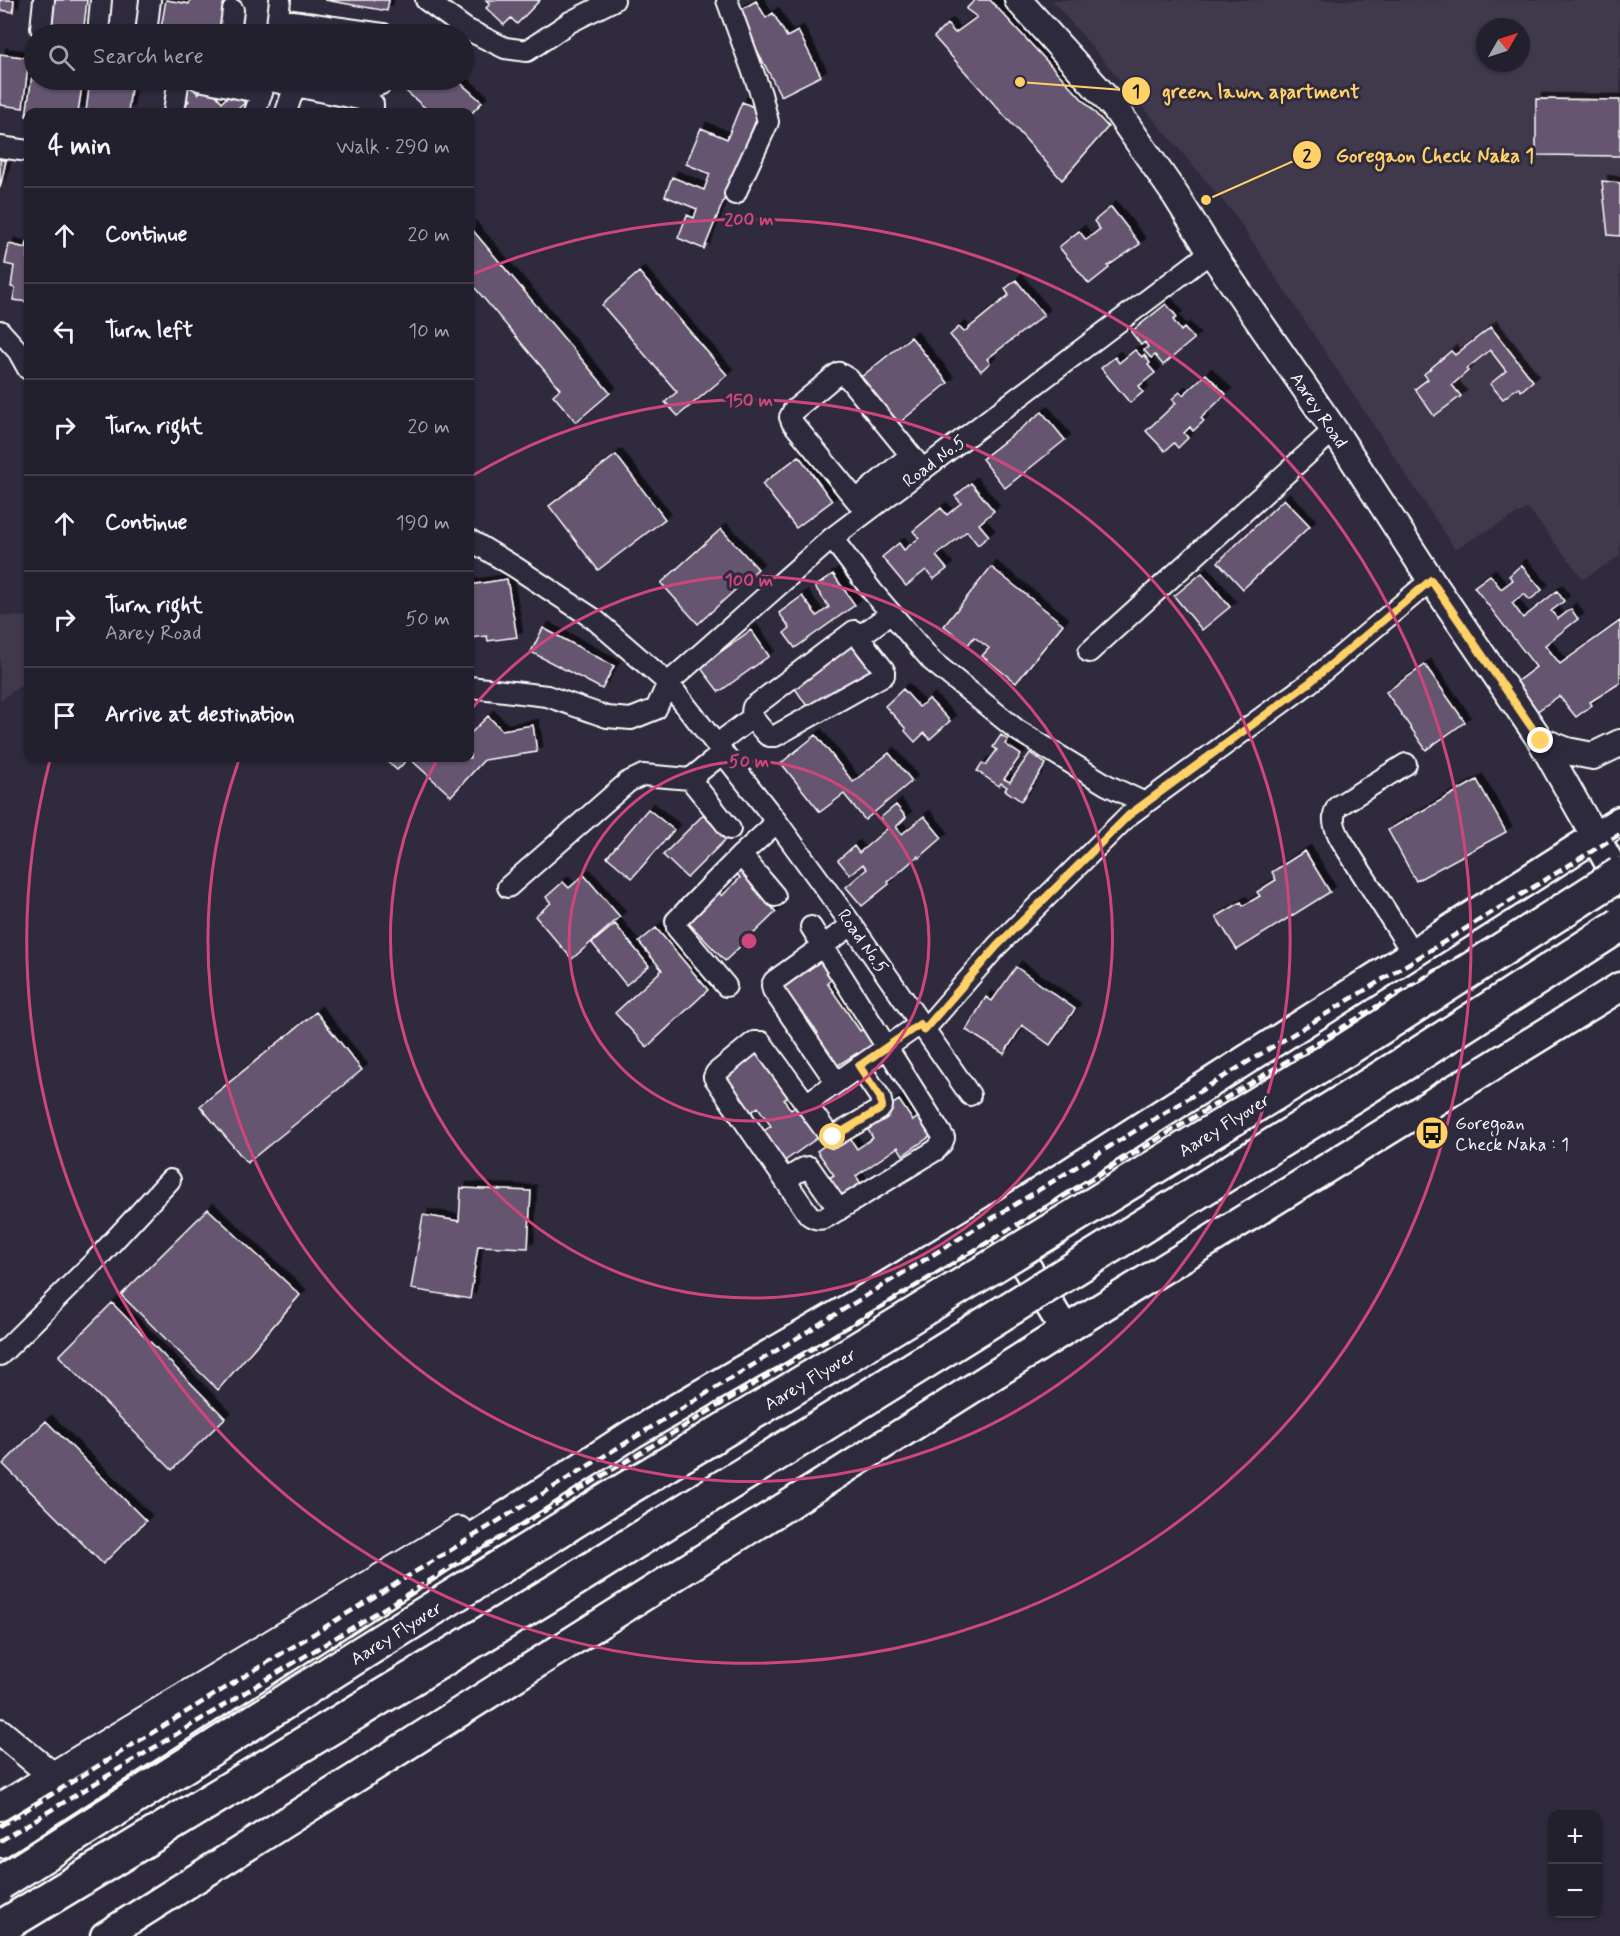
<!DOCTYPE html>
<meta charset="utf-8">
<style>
body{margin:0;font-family:Mynerve,sans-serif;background:#2f2d3a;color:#f1f3f6}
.controls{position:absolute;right:18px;bottom:18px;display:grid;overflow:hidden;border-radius:12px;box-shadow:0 2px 4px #0004}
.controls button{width:54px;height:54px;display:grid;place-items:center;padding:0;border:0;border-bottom:2px solid #403e4a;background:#23202e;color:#f1f3f6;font:30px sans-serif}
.compass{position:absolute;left:1476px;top:18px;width:54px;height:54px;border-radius:50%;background:#23202e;box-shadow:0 2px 4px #0004;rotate:51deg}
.stop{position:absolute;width:18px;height:18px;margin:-14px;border:4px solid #ffd166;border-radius:50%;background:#fff}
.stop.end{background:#ffd166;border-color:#fff;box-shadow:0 2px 6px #0008}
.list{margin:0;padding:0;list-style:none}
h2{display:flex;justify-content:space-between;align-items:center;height:78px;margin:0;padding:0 24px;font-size:26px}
h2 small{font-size:20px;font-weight:400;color:#a3a3aa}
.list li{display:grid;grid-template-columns:39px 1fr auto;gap:18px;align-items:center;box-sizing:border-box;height:96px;padding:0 24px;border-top:2px solid #403e4a}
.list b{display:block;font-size:22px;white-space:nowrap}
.list p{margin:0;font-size:20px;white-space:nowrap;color:#a3a3aa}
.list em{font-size:20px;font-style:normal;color:#a3a3aa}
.icon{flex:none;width:33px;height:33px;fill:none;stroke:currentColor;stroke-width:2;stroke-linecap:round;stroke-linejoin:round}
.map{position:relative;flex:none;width:1620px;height:1936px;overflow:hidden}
.search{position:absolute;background:#23202e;box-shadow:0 2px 4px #0004;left:24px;top:24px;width:450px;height:66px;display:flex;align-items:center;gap:15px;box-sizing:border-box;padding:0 21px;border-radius:33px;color:#a3a3aa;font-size:22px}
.panel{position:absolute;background:#23202e;box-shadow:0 2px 4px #0004;left:24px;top:108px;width:450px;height:654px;border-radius:12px}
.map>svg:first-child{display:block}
</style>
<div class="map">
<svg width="1620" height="1936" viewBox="0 0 1620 1936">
<defs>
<filter id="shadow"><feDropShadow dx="5.5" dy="-5.5" stdDeviation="0" flood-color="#0009"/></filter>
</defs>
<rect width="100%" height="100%" fill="#2f2a3d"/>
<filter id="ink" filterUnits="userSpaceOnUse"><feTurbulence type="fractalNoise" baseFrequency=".0167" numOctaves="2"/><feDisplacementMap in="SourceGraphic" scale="12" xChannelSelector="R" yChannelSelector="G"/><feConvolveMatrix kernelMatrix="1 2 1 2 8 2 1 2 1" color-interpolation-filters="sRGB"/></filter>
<g filter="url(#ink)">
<path fill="#40374c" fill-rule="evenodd" d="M1052,0H1620V556L1583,579L1528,508L1455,549L1234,214ZM1485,27H1521V63H1485Z
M0,615L28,617V680L0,701Z"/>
<path fill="#66556f" stroke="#fff" stroke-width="1.5" filter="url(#shadow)" d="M0,0H14L13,12L0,10Z
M47,0H87L83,34L44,30Z
M166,0L189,4L190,0H216L230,3L224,34H160Z
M325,0H389L387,11Z
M486,0H540L517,24L511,18L504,25L486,8L490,4Z
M975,0H990L1108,127L1062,180L934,37L947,24L955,33L977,17L966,9Z
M756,1L766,18L773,13L787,37L798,31L821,76L781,96L737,12Z
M0,54L29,58L23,108L0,105Z
M34,62V80H83L78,112H28V116H26Z
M90,80H132L128,112H86Z
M393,80H457L482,102L470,115V112H430Z
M189,84L198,94L207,85L222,102L234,91L245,103L234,112H190L184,106L189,101L180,92Z
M1536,99L1620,100V156L1536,155Z
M742,102L760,110L704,249L678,238L687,215L694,218L697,209L665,196L672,177L704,190L710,174L686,164L701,128L727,139Z
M0,159L6,161L0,188Z
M1602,181L1620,183V236L1608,235Z
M1111,207L1140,244L1108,266L1109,268L1089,284L1059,247L1079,231L1086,240L1100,229L1094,221Z
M470,227L610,393L576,422L553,395L560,389L470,282Z
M27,242L28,243V302L13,300L15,288L11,287L14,266L5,264L9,244L26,248Z
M639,272L727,375L678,416L665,402L677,392L602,305Z
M1016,280L1044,315L987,359L990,363L981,371L950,335L959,327L964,332L1009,295L1005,289Z
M1166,304L1177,317L1173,320L1181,331L1184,328L1194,339L1163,365L1155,355L1151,358L1144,350L1148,347L1145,342L1141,345L1131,332Z
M1491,327L1533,381L1521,391L1518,387L1503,399L1490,384L1506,371L1490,350L1466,369L1468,371L1452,385L1461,396L1434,416L1415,389L1428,379L1424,374L1451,351L1455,355Z
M911,337L948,383L899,423L861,377Z
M1135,350L1142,357L1144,355L1150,363L1148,365L1155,373L1139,386L1143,392L1130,403L1101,368L1115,357L1119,363Z
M1206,374L1226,394L1201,418L1204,421L1193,431L1190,427L1184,433L1188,438L1178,448L1174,443L1165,451L1146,431L1176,403L1172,399L1180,392L1183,395Z
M1042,412L1065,440L1005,488L982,459Z
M616,455L665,519L598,570L549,506Z
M799,456L832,501L796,528L762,484Z
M971,483L994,511L979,524L989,536L978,545L967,531L936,556L947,569L934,579L926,570L906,586L882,557L899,543L904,550L919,538L913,531L941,508L947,515L961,503L955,496Z
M1284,499L1310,526L1243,589L1218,562Z
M721,529L758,569L698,624L661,583Z
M1521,565L1542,590L1530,600L1524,594L1512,603L1523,618L1557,591L1564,601L1551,611L1558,619L1571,609L1578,619L1545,645L1560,664L1620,621V683L1590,702L1592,705L1576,717L1559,696L1536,712L1515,683L1536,667L1474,587L1490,575L1501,589L1513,580L1509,576Z
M991,567L1063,624L1016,683L982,656L989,648L974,637L968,645L944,626Z
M1202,573L1230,607L1202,630L1174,596Z
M833,574L855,605L795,648L784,633L790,628L779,613L802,596L817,616L829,607L815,587Z
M507,579L517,637L488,641L487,636L470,638V585Z
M543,628L614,666L602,689L531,652Z
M751,630L769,656L719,692L700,667Z
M852,637L879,672L811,712L792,684Z
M1425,665L1465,722L1426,750L1386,692Z
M903,689L919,707L929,699L950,721L930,739L924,733L915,742L905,731L906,729L885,706Z
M488,716L502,730L533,725L537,752L484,760L451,796L409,758L397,770L383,758H470V734Z
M816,735L853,782L889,753L912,781L865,820L844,794L820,812L781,763Z
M1001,735L1008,740L1005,744L1021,755L1004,779L1010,782L1030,753L1046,764L1021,801L1005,790L1007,787L1001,783L999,786L977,771L982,763L986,765L997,750L993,747Z
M1477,780L1506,832L1416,881L1388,830Z
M896,805L906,817L896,827L902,834L924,816L942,838L919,858L918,856L888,882L889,884L862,906L846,887L867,869L863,864L850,875L838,860L854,846L859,853L888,828L880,818Z
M648,809L674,830L632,878L607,857Z
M703,815L726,839L687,878L663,855Z
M1305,851L1330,892L1237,950L1216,917L1241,902L1243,906L1260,896L1257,892L1276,880L1272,872Z
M742,869L754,882L751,885L776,912L725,961L684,918L715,889L722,896L740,878L737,874Z
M584,875L620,917L572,959L535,916L551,903L546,897L563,882L569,888Z
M615,924L649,966L626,985L592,943Z
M656,928L708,990L647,1047L615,1013L662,970L639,942Z
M818,953L834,977L827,983L860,1031L864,1029L878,1049L862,1061L857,1053L832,1069L812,1037L818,1033L803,1012L798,1016L779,986Z
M1016,967L1075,1009L1050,1045L1022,1025L1004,1054L966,1030L986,997L992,1001Z
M316,1012L362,1070L247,1163L200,1106Z
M758,1049L790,1095L784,1100L791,1110L798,1105L820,1136L779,1165L758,1135L771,1126L758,1107L745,1117L717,1078Z
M899,1100L913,1121L922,1114L935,1133L903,1155L898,1147L856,1176L861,1184L836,1201L823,1182L834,1175L817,1151L845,1131L857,1149L873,1138L864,1123Z
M461,1188L531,1191L528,1248L478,1246L470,1299L411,1289L423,1215L459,1221Z
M208,1209L300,1295L218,1390L121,1295Z
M112,1303L225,1418L172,1470L59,1356Z
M46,1421L146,1521L103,1564L3,1464Z"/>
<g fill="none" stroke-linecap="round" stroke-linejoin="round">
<g stroke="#fff" stroke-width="24">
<path id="minor" d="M426,0L466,29L505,48L527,51L570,22L614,0
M727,0L761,94L768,122L735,194
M278,19L383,34
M41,28L44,0
M98,34L101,0
M146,34L150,0
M230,34L233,10
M276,34L280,0
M199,80L262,93
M266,80L369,101L373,104V112
M342,80L376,86L381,84L384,80
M174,112L178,84L181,80
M255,112L265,82
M286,112L295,85
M0,147L28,151
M0,331L18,351L28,369
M856,500L911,455
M866,512L792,422L790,417L793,411L836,375L839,373L849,379L923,470
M832,538L872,591L932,661L1017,730L1107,785L1145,803
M470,540L515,567L594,619L668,683L777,822L852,925L970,1095
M854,631L884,670V675L775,736H770L767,735C761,727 749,718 753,707Z
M859,637L891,613
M1089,652L1334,430
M470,687L547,696L607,717L631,719L656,709L668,683L832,538L1211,252
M716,745L753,717
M1406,764L1338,806C1330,817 1335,829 1341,840L1413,954
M690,779L723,753
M741,855L775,896
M508,887L628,782L643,775L690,779L730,829
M811,927L944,1138L942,1143L936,1150L830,1215C822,1220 817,1220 809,1215L714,1077L716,1073L754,1042H761L828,1134L833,1137L879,1110L882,1106L880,1097L859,1066
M726,986L677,928L676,921L741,855L777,822
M924,1030L997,946L1129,815L1309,683L1431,580
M836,1082L773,990L772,985L774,981L852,925
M806,1104L920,1024
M785,1180L804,1168L809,1167L839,1210
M0,1355L94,1262L170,1180"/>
</g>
<g stroke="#fff" stroke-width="30">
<path id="tertiary" d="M1018,0L1115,108L1176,196L1211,252L1334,430L1431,580L1541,741L1595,837
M1541,741L1567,751L1593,756L1620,743
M0,1732L65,1786
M0,1807L459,1530"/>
</g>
<g stroke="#fff" stroke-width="33">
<path id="secondary" d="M1595,837L1620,882
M997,1219L1065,1330
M0,1843L632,1434L858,1303L997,1219L1620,821
M105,1936L1065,1330L1620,987"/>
</g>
<use href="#minor" stroke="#2f2a3d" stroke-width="20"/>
<use href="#tertiary" stroke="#2f2a3d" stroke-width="26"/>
<use href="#secondary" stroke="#2f2a3d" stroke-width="28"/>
<path stroke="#fff" stroke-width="4.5" stroke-dasharray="9 4.5" stroke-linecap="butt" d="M0,1826L1620,834
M0,1841L1620,859"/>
<g stroke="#fff" stroke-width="38" stroke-linecap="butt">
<path id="trunk-bridge" d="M0,1883L357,1656L611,1498L845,1357L1347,1049L1620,874
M0,1928L564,1586L1405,1063L1620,925"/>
</g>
<use href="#trunk-bridge" stroke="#2f2a3d" stroke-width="33"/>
</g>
</g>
<g fill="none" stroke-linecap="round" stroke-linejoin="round" filter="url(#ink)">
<path stroke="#ffd166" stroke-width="8" d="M833,1137L879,1110L882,1106L880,1097L859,1066L920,1024L924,1030L997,946L1129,815L1309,683L1431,580L1541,741"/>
</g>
<g fill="none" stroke="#ce467c" stroke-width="3">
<circle cx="749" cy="941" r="180"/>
<path d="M470 711A361 361 0 1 1 438 758"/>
<path d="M470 477A541 541 0 1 1 239 760"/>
<path d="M473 274A722 722 0 1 1 50 760"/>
</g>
<defs>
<g id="bus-disc" transform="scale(1.725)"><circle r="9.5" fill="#ffd166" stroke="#2f2a3d"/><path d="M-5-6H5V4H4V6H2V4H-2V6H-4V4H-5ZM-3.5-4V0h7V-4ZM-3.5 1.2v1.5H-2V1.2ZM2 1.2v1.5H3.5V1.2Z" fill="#111"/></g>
</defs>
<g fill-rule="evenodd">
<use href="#bus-disc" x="1432" y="1133"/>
</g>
<g text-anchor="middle" stroke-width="6" stroke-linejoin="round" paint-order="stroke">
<g font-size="18" fill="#fff" stroke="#2f2a3d">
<text transform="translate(1319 410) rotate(56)" y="6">Aarey Road</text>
<text transform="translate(934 461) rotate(-37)" y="6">Road No.5</text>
<text transform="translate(863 941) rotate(55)" y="6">Road No.5</text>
<text transform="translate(1224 1125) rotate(-32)" y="6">Aarey Flyover</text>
<text transform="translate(810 1379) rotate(-31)" y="6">Aarey Flyover</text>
<text transform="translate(396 1633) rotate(-32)" y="6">Aarey Flyover</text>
</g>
<g font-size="18" fill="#fff" stroke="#2f2a3d" text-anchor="start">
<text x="1455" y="1129">Goregoan<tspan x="1455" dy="21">Check Naka : 1</tspan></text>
</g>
</g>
<circle cx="749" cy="941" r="9" fill="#ce467c" stroke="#2f2a3d" stroke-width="3"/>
<g font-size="18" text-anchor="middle" font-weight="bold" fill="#ce467c" stroke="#2f2a3d" stroke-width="6" stroke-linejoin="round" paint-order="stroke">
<text x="749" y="225">200 m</text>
<text x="749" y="406">150 m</text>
<text x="749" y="586">100 m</text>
<text x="749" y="767">50 m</text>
</g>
<path fill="none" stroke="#ffd166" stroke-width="2" d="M1020 82L1136 91M1206 200L1307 155"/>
<g fill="#ffd166" stroke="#2f2a3d" stroke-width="2">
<circle cx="1020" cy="82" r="6"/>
<circle cx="1206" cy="200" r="6"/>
<circle cx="1136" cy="91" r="15"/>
<circle cx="1307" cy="155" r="15"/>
</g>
<g font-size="18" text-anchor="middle" font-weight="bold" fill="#111">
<text x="1136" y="97">1</text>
<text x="1307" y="161">2</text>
</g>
<g font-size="20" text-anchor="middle" font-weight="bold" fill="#ffd166" stroke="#2f2a3d" stroke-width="6" stroke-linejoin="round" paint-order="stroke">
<text x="1261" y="98">green lawn apartment</text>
<text x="1435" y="162">Goregaon Check Naka 1</text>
</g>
</svg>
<div class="controls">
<button>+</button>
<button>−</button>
</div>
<svg class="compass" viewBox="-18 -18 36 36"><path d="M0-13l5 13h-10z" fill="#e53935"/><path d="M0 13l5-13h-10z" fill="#a3a3aa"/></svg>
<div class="stop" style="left:833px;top:1137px"></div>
<div class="stop end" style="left:1541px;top:741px"></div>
<div class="search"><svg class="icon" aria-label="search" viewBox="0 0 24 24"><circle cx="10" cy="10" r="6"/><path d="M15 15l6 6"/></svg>Search here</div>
<section class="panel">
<h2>4 min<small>Walk · 290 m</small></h2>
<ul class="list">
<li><svg class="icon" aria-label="ahead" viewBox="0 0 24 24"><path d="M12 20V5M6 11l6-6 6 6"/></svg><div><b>Continue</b></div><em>20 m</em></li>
<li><svg class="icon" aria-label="left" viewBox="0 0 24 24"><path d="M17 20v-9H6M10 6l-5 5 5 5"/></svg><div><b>Turn left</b></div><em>10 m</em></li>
<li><svg class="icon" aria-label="right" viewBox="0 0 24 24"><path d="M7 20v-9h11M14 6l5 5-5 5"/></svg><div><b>Turn right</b></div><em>20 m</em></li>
<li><svg class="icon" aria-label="ahead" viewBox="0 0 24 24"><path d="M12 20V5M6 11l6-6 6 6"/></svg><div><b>Continue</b></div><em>190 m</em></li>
<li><svg class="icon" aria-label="right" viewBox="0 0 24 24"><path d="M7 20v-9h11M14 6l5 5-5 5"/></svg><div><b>Turn right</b><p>Aarey Road</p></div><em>50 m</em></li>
<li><svg class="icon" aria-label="arrive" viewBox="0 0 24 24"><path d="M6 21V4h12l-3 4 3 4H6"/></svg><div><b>Arrive at destination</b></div></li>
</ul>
</section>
</div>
